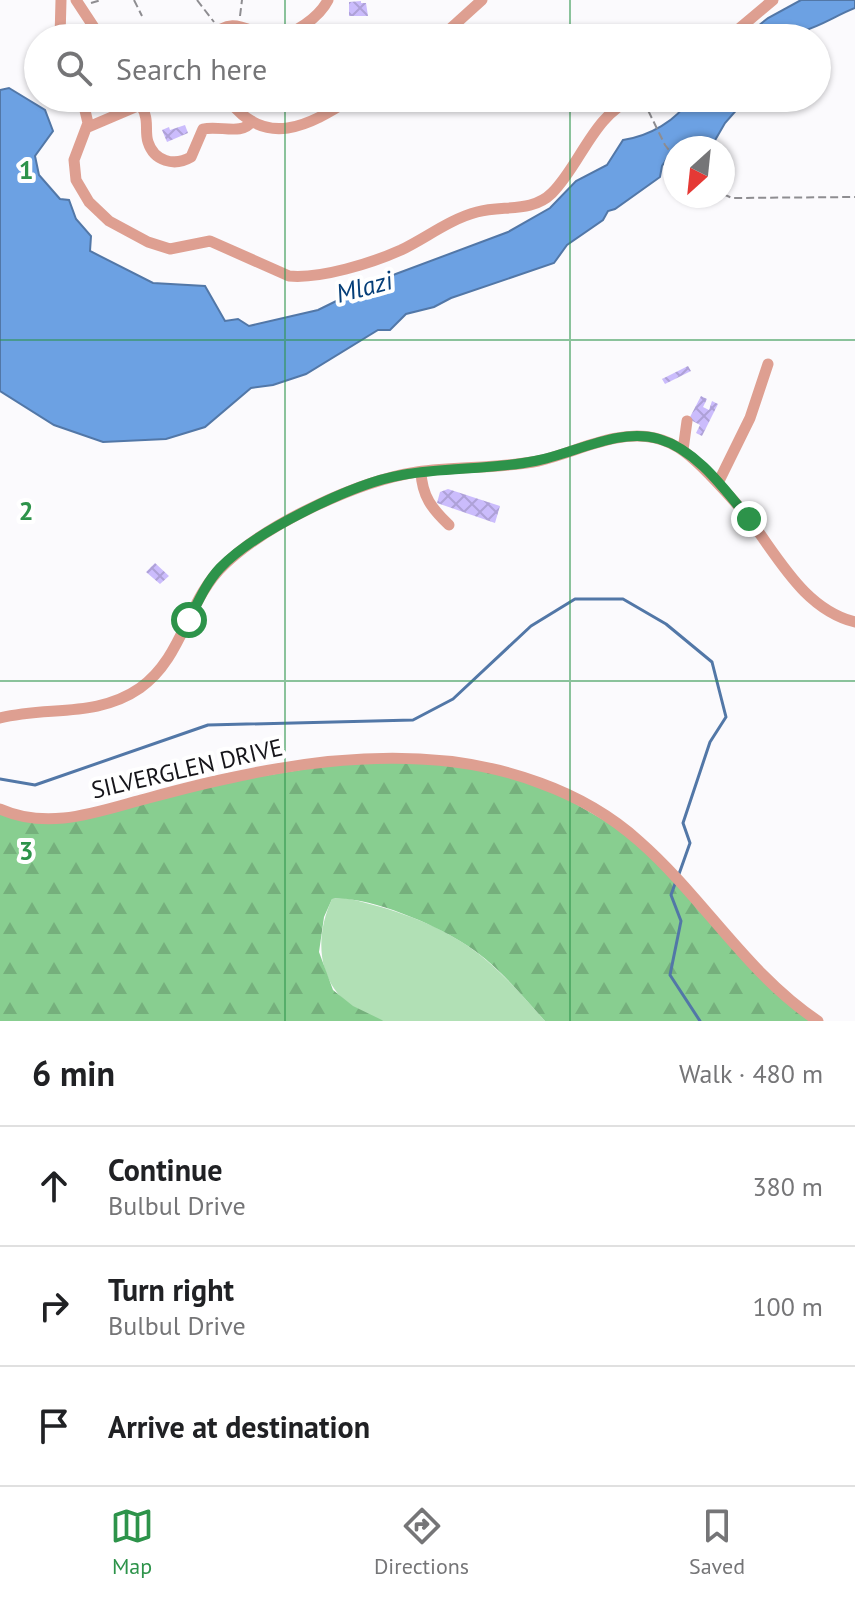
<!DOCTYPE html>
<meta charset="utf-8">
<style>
body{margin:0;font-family:"PT Sans",sans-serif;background:#f2f2f2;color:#202124}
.compass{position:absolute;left:663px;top:136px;width:72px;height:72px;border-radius:50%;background:#fff;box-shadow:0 2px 6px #0004;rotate:207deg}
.stop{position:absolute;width:24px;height:24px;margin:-18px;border:6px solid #2d934a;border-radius:50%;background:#fff}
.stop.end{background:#2d934a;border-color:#fff;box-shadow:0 2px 8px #0008}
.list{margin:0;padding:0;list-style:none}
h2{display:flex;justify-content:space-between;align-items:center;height:104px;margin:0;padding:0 32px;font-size:34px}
h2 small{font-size:26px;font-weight:400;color:#757577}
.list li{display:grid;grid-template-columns:52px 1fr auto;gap:24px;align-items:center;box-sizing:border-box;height:120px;padding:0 32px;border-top:2px solid #e0e0e0}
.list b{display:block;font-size:30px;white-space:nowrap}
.list p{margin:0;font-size:26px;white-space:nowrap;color:#757577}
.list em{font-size:26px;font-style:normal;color:#757577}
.icon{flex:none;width:44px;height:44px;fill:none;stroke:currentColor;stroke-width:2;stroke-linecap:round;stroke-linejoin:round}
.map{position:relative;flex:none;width:855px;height:1021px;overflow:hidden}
.search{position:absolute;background:#fff;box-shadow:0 2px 6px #0004;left:24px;right:24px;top:24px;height:88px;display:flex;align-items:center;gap:20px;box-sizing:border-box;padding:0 28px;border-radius:44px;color:#757577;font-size:30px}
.sheet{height:464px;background:#fff}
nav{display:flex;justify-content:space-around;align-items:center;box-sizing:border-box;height:112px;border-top:2px solid #e0e0e0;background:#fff;font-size:22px;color:#757577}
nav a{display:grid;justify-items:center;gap:4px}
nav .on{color:#2d934a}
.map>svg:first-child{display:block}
</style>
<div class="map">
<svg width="855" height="1021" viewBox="0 0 855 1021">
<defs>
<pattern id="forest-firs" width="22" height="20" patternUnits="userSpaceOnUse" patternTransform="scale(2)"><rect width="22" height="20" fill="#88ce90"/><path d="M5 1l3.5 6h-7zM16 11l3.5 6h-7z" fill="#75b07c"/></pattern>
<pattern id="building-cross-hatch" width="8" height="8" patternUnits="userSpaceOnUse" patternTransform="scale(2)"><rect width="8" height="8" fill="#cbbcfc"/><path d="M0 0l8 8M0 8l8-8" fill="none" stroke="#aea1d7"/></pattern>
</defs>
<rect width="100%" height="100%" fill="#fbfafd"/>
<path fill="#b1e0b5" d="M345,898C383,906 427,920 460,941C493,961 520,993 545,1021C506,1021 467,1021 427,1021C414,1021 397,1021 384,1021C324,1006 308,951 332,899Z"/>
<path fill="url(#forest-firs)" d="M446,761L543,785L626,833L817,1021H545C520,993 493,960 460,941C431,923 365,895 332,899L324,917L319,952L333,990L353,1006L384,1021H0V809L52,821L201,786L337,764Z"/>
<path fill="#6ca1e3" stroke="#5277a7" stroke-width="2" d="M801,0H855V8C837,15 821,26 803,31L799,38H743L768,18Z
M9,88L45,110L53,131L35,156L39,175L60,199L69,200L76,219L91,236L90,251L153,283L205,286L225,321L238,319L249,326L318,310L377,281L508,232L550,208L576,181L607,165L623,140C649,136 677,121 690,98H747L725,123L714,142L706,148H675V157H668L662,166L660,177L615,209L608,211L603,220L567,245L554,263L451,298L434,307L406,314L390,330H378L306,374L273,385L251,388L205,427L166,439L103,442L54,425L0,391V90Z"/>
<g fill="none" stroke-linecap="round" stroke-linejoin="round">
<path stroke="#5277a7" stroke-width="3" d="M0,779L35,785L208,725L413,720L453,699L531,626L575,599H623L666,624L712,662L726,717L710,742L683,823L690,843L679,874
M676,881L671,895L681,921L670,975L700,1021"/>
</g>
<path fill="url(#building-cross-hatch)" d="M361,1V3H366L368,16H349V2Z
M185,125L188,133L167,142L162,130L169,127L170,130Z
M688,366L691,371L665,384L662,379Z
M701,396L707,399L703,407L709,410L712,401L718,404L702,436L696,433L700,425L689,419Z
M448,489L500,506L495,523L437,503L440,492Z
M155,563L169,576L160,584L146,572Z"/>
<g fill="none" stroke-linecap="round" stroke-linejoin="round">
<path stroke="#8e8d91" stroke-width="2" stroke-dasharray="8 4" stroke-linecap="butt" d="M134,0L142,16
M197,0L214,22
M91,3L101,0
M240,16L242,0
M643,100L665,145L675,158
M723,194L732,198L855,197"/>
<path stroke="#de9f91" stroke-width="11" d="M76,0L101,38
M60,38L61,0
M210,38C234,13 247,33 274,38
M275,38C294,34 319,18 328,0
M440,38L482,0
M728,38L773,0
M82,98L88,123L74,160L76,180L89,202L109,221L148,242L170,249L210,241L289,276C321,279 372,263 401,250C426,238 450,219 477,212C503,205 532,213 552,193C581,164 594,113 635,98
M134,98C138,103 144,108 145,115C148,123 145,133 148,142C154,161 174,167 191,157L203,129C220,125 242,136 252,121
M227,98C265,150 309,126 352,98
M86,128L140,105
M683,450L687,421
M421,472C422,496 432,509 449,525
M718,483L750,418L768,364
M0,718C47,706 97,718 140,688C183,658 187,600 224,565C268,523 358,481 417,472C457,466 498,469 538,461C575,453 616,429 655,438C678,443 693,458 709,474C723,489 737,503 749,519C779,558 804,609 855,622
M0,809C47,830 94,813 141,800C171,792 200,784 230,778C329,756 443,746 540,783C576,796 611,816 639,841C703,897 747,974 818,1021"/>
</g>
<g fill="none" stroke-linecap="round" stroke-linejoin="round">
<path stroke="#2d934a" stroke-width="10" d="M189,620C198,602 206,583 220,568C254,532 353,483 402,475C446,467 491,470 535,461C574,454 619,427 659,439C697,450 725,490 749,519"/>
</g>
<path fill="none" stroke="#2d934a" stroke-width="2" stroke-opacity="0.55" d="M285,0V38M570,0V38M285,98V1021M570,98V1021M0,340H855M0,681H855"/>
<g text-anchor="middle" stroke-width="8" stroke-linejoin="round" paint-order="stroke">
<g font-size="24" fill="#16151a" stroke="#fff">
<text transform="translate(187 769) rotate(-13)" y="8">SILVERGLEN DRIVE</text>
</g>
<g font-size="26" font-style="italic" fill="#053e78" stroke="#fff">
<text transform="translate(364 287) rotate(-15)" y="9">Mlazi</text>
</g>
</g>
<g font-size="26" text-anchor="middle" font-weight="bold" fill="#2d934a" stroke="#fff" stroke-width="8" stroke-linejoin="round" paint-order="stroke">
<text x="26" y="179">1</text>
<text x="26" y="520">2</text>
<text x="26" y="860">3</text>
</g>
</svg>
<svg class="compass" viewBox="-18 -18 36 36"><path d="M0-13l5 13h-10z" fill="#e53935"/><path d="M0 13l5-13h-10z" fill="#757577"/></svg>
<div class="stop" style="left:189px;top:620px"></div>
<div class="stop end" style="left:749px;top:519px"></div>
<div class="search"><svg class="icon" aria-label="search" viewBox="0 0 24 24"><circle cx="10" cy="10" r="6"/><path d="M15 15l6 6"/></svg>Search here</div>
</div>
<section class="sheet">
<h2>6 min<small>Walk · 480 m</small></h2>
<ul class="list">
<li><svg class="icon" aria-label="ahead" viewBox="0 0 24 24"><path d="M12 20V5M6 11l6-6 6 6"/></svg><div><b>Continue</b><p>Bulbul Drive</p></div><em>380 m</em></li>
<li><svg class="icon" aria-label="right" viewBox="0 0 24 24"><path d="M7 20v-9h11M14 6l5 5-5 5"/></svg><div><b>Turn right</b><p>Bulbul Drive</p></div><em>100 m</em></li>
<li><svg class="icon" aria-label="arrive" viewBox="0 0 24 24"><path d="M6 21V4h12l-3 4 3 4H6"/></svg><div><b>Arrive at destination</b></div></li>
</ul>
</section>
<nav>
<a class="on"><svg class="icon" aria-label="map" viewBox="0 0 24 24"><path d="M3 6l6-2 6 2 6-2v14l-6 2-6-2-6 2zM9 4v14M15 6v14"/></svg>Map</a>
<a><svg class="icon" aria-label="directions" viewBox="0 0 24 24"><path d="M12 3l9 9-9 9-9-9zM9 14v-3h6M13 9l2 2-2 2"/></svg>Directions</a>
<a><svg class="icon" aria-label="saved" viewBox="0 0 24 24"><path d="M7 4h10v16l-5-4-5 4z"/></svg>Saved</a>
</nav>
